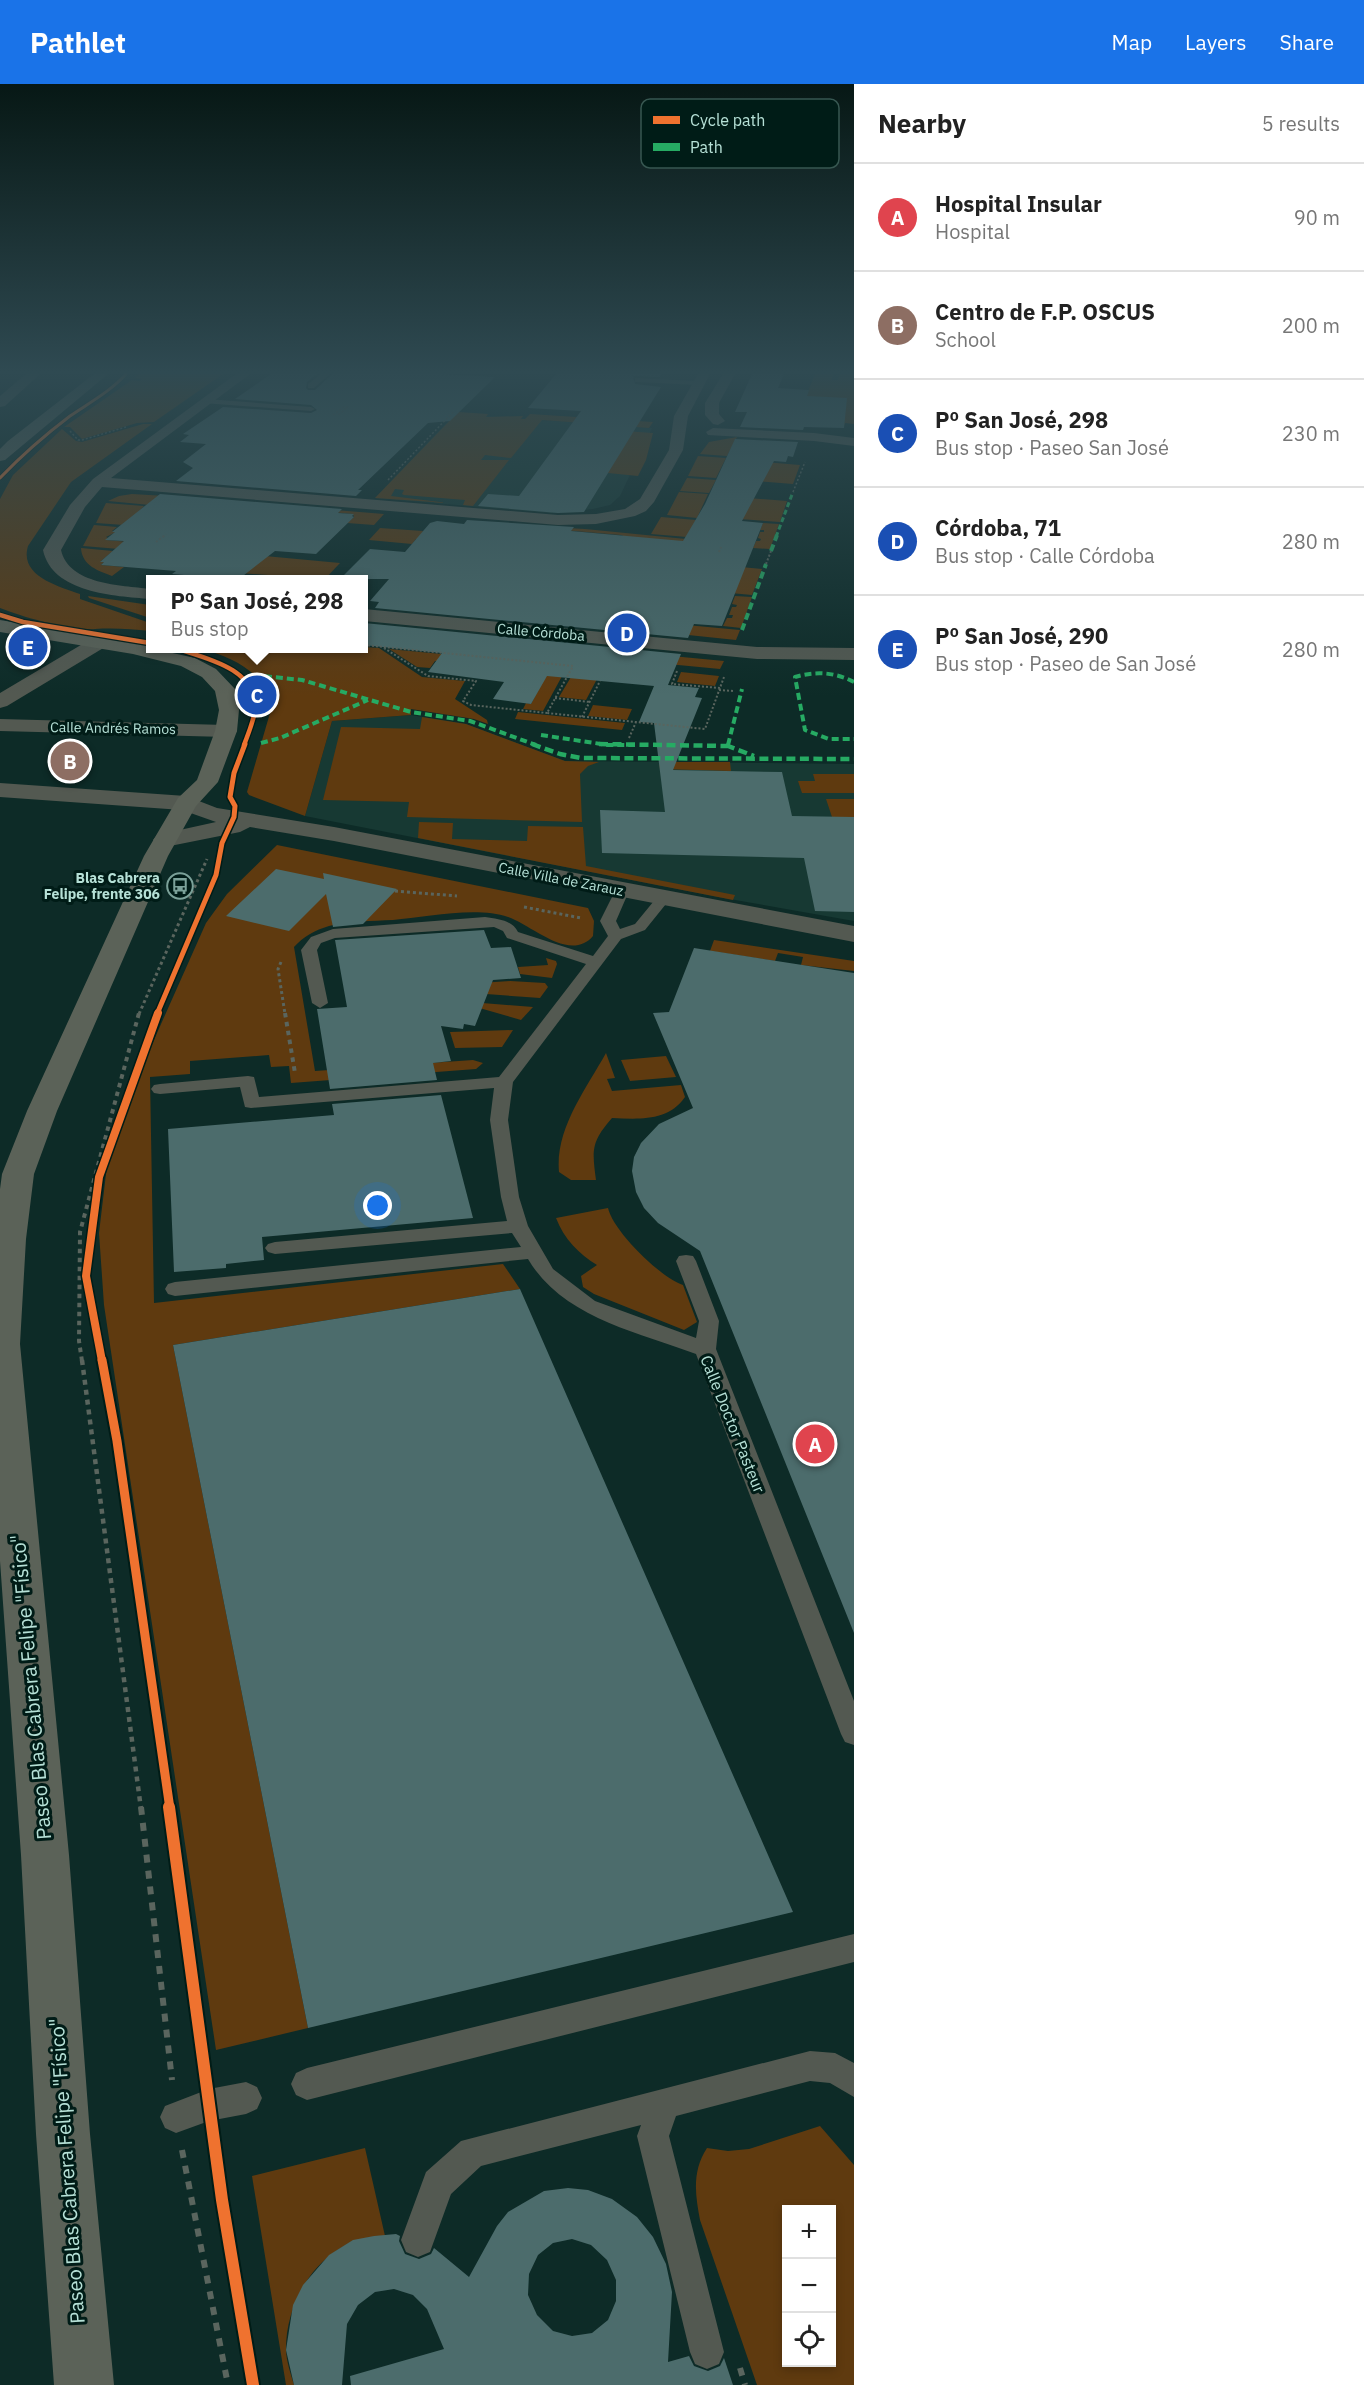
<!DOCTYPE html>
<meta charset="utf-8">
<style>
body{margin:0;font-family:"IBM Plex Sans",sans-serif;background:#f2f2f2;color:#222}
.controls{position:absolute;right:18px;bottom:18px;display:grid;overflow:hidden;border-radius:0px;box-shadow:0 3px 9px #0003}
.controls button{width:54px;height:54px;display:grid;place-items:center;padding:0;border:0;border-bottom:2px solid #e0e0e0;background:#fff;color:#222;font:30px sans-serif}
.you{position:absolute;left:378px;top:1122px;width:21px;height:21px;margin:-15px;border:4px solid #fff;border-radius:50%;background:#1a73e8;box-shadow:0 0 0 9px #1a73e833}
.badge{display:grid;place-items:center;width:39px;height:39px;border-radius:50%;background:#1a73e8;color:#fff;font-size:20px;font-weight:700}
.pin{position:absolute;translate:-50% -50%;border:3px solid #fff;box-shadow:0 2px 6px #0006}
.popup{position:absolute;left:146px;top:491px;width:222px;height:78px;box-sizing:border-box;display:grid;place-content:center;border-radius:0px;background:#fff;filter:drop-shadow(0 2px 4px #0005);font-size:20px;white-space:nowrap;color:#767676}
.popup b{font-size:22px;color:#222}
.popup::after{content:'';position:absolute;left:50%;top:100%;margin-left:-12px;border:12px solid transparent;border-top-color:#fff}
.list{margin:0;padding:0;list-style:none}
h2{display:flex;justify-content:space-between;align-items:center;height:78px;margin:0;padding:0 24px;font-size:26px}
h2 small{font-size:20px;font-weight:400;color:#767676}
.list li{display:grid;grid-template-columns:39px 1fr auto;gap:18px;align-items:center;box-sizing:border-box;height:108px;padding:0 24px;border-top:2px solid #e0e0e0}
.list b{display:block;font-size:22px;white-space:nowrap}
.list p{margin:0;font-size:20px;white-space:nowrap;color:#767676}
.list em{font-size:20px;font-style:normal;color:#767676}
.icon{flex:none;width:33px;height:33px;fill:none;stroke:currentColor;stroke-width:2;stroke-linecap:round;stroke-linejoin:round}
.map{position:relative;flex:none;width:854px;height:2301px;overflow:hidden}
header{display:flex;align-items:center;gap:36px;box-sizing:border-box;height:84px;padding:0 30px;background:#1a73e8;color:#fff}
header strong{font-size:28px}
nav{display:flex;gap:33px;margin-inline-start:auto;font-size:21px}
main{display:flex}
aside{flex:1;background:#fff}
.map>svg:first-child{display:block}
</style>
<header>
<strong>Pathlet</strong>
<nav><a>Map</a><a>Layers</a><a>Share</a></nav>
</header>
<main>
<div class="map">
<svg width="854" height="2301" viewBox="0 0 854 2301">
<rect width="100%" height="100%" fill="#0d2b27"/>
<path fill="#173933" d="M455,330L652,344L620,412L610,421L593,425L551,429L375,414Z
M411,631L466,640L565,677L854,680V837L718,813L305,732L332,637Z"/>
<path fill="#5f3a0f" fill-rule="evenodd" d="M139,290H223L154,338L137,339L82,355L70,343H64L132,296L140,297L141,295L135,294Z
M815,290H833L832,296H838L840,290H854V340L845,339L843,344L799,330Z
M458,328L488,330L486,333L523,332L521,335H525L530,330L653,338L649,344L542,336L511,374L485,371L481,376H509L473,422L463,421L465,416L404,411L402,410L404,406L395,405L391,412L448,419L375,414Z
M143,340H152L71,398L28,462C19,492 58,502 80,510V515L150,539V547C132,545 114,544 95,545C72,547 22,533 0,524V415L13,391L62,345L76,357L82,358Z
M610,346L653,349L646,376L638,392L608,389Z
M737,353L727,372L700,370L709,358Z
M698,372L726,374L716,394L688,392Z
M764,378L800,381L793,400L756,397Z
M687,394L716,396L709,409L680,407Z
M679,408L708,410L697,434L667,431Z
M132,410L183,413L153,416L150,421L108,417L119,412Z
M748,414L787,417L780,438L739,435Z
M106,419L144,422L130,437L123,439L124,441L96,439Z
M335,426L384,430L374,441L347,439L354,433L353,430L332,428Z
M661,433L696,436L687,453L651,450Z
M763,439L779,440L770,465L753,464L756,457H760L761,455L758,454L760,448H764V446H760Z
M495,440L585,445L686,455L677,474L621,451Z
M94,441L117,443L112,447L116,448L106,453L108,454L106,456L129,458L119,465L83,462Z
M380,444L423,447L420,455H416L412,460L369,456Z
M81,464L113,467L101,477L104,478L101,481L124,483L112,492C99,487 82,482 81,464Z
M178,464L340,479L325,495L225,488Z
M720,481L762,485L752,511L709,507Z
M88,512L150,521V534L89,514Z
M735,512L752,513L741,544L723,542L727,534H732L733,531H729L732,523H736L737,521L732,520Z
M654,538L740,546L736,556L650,547Z
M364,563L379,564L422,593L465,597L455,615L487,636L488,640L474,635L411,625V631L332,637L305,732L249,711L247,708L270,629C272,591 233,573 201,565L364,564Z
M588,564L724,577L720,585L584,572Z
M389,565L483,574L453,579L435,577L430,584L417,583Z
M492,575L567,583L543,627L523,625L526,619L531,620L540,603Z
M681,588L719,592L715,602L677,598Z
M571,593L597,595L586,616L559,613Z
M593,621L632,625L627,636L588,632Z
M518,628L625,639L622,646L515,635Z
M422,633L466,640L565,677L599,678L588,682L580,690L582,738L407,733L409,718L323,716L341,643L420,645Z
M659,678H730L731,687L660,685Z
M813,690H854V709H802L798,697H815Z
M826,715H854V733H832Z
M419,738L453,739L452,755L527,757L528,742L583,743L586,782L735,811L733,816L718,813L418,754Z
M277,761L588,824L594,837L593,852C570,879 532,841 508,833C477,822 425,833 393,836C372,837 349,837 329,842C315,846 303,853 294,863L315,987L473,976L483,979L476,985L291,999L289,982L271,983L269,971L190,977V990L150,993L154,1219L503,1180L520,1205L173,1261L308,1944L216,1966L104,1221L99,1149L108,1073L137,994L206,839L227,810Z
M714,856L854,877V887L801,881L803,873L778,869L775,877L710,867Z
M546,874L556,877L557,880L552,894L520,890L518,883L548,881Z
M510,897L545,899L548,903L540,914L445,907L464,900Z
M470,918L533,923L521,936L469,921Z
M513,946L502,963L455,964L450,948Z
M606,969L615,994L607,995L612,1007L681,1001L685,1013C668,1038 638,1035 612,1034C591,1058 592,1066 596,1096H571L559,1088C555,1045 586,1005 606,969Z
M666,972L676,993L630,997L621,976Z
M608,1124C613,1147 661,1194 683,1201L697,1238L684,1246L594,1210L583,1203L581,1192L597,1181C579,1170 564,1155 556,1134Z
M820,2042L854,2081V2301H757L700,2136C695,2110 692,2087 707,2064L728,2067L749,2065ZM786,2126H832V2278H786Z
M365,2064L385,2152C326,2152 286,2210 286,2265C286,2277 291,2290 294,2301H286L252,2092Z"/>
<path fill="#4c6c6c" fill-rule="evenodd" d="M271,290H317L307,298L306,304L308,306H315L332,290H439L495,293L450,337L428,339L358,406H362L356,412L176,397L193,384L183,378L206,360L180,358L189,351L183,350L223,323L311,329L317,326L311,321L235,315Z
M556,290H662L660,293L633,292L635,300L661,303L584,428L558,429L478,422L488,410L519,412L581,327L528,324Z
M752,290H784L778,304L809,306L807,312L847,314L844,344L804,343L803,346L740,343L747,328H735Z
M735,355L798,358L793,373L788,372L786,378L774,377L742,437L763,439L722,542L694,540L688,554L375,524L379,518L370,517L389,495H340L370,465L405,468L430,439L437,437L464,440L467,436L574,443L571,447L683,457L705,420Z
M160,410L342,425L338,429L354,430L352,432L354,433L316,470L275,467L239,495H192L196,492L172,490L176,487L101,481L104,478H100L124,457L105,456L115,448H112Z
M364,539L681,570L668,601L699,604L695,613L702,614L673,686L782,688L792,732L854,733V828L815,827L804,774L602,769L600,726L665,728L654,639L639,638L654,602L547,592L531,620L493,615L504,598L428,588L442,569L363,561Z
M276,785L324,795L323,789L397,805L363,840L333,843L326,810L289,847L226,832Z
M484,846L491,864L511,863L521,894L493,896L475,942L464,940L463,945L441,942L451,977L433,979L437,996L330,1005L317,925L347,923L335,856Z
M694,864L854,889V1549L700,1167L658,1139L644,1124L636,1108L632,1087L634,1073L641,1059L659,1040L693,1024L653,929L669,928Z
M441,1011L473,1134L262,1153L264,1176L226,1180V1184L174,1188L168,1045L334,1031L332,1020Z
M520,1205L793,1828L308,1944L173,1261Z
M568,2104L588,2106L612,2115L637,2133L653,2153L666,2180L672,2208L668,2278L689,2272L694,2282L708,2287L720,2282L724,2274L733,2301H351L350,2292L444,2265L427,2225L413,2211L394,2205L375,2208L358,2221L347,2240L342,2301H294L286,2266L293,2221L303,2201L329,2171L353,2156L374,2152L396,2150L400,2152L399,2157L405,2170L419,2175L431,2170L434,2164L469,2193L497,2142L508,2128L544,2107ZM572,2155L591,2161L607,2176L616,2196V2217L608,2236L592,2249L572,2252L553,2247L537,2231L528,2211L529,2190L538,2171L553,2159Z"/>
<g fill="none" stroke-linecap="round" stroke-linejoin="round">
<path stroke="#5a655e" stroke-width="1.5" stroke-dasharray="2 2" stroke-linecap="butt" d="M333,331L343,323H348L337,332
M70,347L78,356H82L126,343
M388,396L454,327
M793,408L805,378
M163,453L166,450"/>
<path stroke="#5a655e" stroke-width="2" stroke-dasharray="2 2" stroke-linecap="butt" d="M156,458L165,451
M719,468L721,463
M766,480L771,467
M364,561L573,582L547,629L705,645L724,593
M384,564L428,592L476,597L463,617L471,621L547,629
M677,587L672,600L720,604
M719,606L734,607
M555,614L590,618
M582,633L600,597
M629,654L636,638"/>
<path stroke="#5a655e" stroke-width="3" stroke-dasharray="3 3" stroke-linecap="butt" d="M395,807L457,812
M524,823L581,834
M281,878L278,885L285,930
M139,930L207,775"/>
<path stroke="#5a655e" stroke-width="4" stroke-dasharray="4.5 4.5" stroke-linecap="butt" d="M285,929L295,989
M82,1277L79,1257L80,1148L139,929"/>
<path stroke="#5a655e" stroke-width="4.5" stroke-dasharray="5 5" stroke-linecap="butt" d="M82,1276L141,1725"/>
<path stroke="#5a655e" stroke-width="6" stroke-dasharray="8 8" stroke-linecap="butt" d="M141,1723L172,1996
M182,2066L228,2301
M740,2284L745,2301"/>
<path fill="#535951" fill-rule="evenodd" d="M321,290H330L314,304H308V300Z
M635,294L697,297L701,299L697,301L638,298H635Z
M206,315L311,323L315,325L311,327L203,319L202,317Z
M622,803L629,807L616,837L620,845L635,840L658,812L663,811L670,815L645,846L621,855L513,998L508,1036L519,1113L528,1142L553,1185L595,1217L696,1254L699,1237L676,1177L679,1172L686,1171L693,1172L696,1177L719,1237L716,1265L854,1617V1661L845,1658L841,1650L696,1270C637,1248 562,1233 528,1175L175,1212L168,1210L165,1205L168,1200L175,1198L521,1163L512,1149L275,1170L268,1168L265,1164L268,1160L275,1158L507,1137L501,1113L490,1036L494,1004L251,1024L245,1023L240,1003L160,1010L154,1009L151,1005L154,1001L160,1000L248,992L254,993L259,1013L499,993L586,880L507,854L503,847L494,843L335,854L321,859L317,866L328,919L320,924L312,919L301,866L311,853L333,845L485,833C498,835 512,836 518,848L593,872L608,852L600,837L615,807Z
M854,1850V1878L307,2016L296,2011L291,2000L296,1989L307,1984Z
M810,1967L835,1969L854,1979V2013L830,1999L810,1997L676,2032L669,2052L724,2268L719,2280L707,2285L695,2280L690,2268L637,2052L641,2041L481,2082L451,2110L430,2168L418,2173L406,2168L401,2156L426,2088L461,2057Z
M246,1998L257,2003L262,2014L257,2025L246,2030L209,2037L176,2049L165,2044L160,2033L165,2022L209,2005Z"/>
<path fill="#535951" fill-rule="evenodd" d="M26,290H40L5,322L0,323V312Z
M236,290H250L111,394L558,431L596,430L625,425L640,415L669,366L674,332L698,290H710L688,332L683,366L654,418L646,427L635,432L596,440L558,441L102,403L85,423L61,466C69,501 121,501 150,505V515C115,512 52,509 43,466L70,421L93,395Z
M723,290H735L719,319V330L725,337L718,341L713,340L705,331V319Z
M713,344L814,349L854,354V362L814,357L708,351L706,348Z
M364,525L757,563L854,564V576L757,575L364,537Z
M98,553L105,555L108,559L105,563L7,622L0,624V609L91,555Z
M0,635L226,641L234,642L237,647L234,652L226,653L0,647Z
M0,699L186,712L217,724L334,743L854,842V858L334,757L250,743L240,748L165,763L157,761L153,756L157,751L216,738L182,726L0,713Z"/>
<path fill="#5b6258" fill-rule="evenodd" d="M94,290H108L5,376L0,377V365L8,357Z
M0,536L134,558L150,562V564L195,574L216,585L235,605L239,626L237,647L218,698L196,722L168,772L57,1027L34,1090L26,1155L20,1260L69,1771L90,2050L114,2301H54L36,2050L21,1771L0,1477V1105L2,1090L27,1027L144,772L178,714L197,696L215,647L219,626L215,607L202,593L181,582L133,570L0,548Z"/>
<path stroke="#26ab63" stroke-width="3" stroke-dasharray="5 3" stroke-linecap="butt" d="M776,453L793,408"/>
<path stroke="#26ab63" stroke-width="4" stroke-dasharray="7 4" stroke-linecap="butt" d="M771,467L777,451
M742,546L766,480
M254,591L302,596L411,628L470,637L536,661
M854,598C835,588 815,587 795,593L805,646L829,655H854
M541,651L608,661H635
M261,659L280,654L368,616
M728,661L742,605"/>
<path stroke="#26ab63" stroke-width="4.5" stroke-dasharray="9 4.5" stroke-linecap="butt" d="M532,660L560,670L581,674L854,675
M599,660L728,662
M729,660L728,662L754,672"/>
<g stroke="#001c17" stroke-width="4.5">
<path id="cycleway-far5" d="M0,394C22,371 45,351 70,332C89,319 111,307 126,290"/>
</g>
<g stroke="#001c17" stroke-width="7">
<path id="cycleway-far4" d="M0,531L23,538L150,559
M175,564C205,574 257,584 255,625C254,637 248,650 244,661"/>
</g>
<g stroke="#001c17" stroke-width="8">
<path id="cycleway-far3" d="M157,930L216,791L222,759L234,733L235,722L230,713L234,689L245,660"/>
</g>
<g stroke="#001c17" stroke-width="11">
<path id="cycleway-far2" d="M102,1277L86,1192L99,1093L158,929"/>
</g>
<g stroke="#001c17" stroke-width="13">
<path id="cycleway-far1" d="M102,1276L117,1357L170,1725"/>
</g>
<g stroke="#001c17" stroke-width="16">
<path id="cycleway" d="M169,1723L222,2116L253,2301"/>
</g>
<use href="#cycleway-far5" stroke="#ef722f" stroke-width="3"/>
<use href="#cycleway-far4" stroke="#ef722f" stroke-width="4.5"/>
<use href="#cycleway-far3" stroke="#ef722f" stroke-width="5"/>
<use href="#cycleway-far2" stroke="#ef722f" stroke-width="8"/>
<use href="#cycleway-far1" stroke="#ef722f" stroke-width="9"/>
<use href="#cycleway" stroke="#ef722f" stroke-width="12"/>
</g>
<linearGradient id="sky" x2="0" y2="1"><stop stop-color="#071815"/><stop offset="0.47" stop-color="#2f4a52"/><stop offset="1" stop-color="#2f4a52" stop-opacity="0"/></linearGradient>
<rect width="854" height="612" fill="url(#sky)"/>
<defs>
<g id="bus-ring" transform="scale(1.35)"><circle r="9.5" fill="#001c17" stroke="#7ba199" stroke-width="1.5"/><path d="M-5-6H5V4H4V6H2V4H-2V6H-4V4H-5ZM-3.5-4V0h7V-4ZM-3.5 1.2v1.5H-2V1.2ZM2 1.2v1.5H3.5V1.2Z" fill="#7ba199"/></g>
</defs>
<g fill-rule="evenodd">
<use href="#bus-ring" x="180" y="802"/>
</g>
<g text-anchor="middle" stroke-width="6" stroke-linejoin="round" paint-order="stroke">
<g font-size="14" fill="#b6e1d7" stroke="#001c17">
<text transform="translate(541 548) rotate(5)" y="5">Calle Córdoba</text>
<text transform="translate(113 644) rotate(1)" y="5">Calle Andrés Ramos</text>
<text transform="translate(561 795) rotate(11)" y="5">Calle Villa de Zarauz</text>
</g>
<g font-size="14" font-weight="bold" fill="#b6e1d7" stroke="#001c17" text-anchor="end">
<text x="160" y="799">Blas Cabrera<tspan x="160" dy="16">Felipe, frente 306</tspan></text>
</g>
<g font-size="16" fill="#b6e1d7" stroke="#001c17">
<text transform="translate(733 1340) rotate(68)" y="6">Calle Doctor Pasteur</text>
</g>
<g font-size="20" fill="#b6e1d7" stroke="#001c17">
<text transform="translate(31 1603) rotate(-95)" y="7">Paseo Blas Cabrera Felipe "Físico"</text>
<text transform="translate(67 2087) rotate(-94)" y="7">Paseo Blas Cabrera Felipe "Físico"</text>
</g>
</g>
<rect x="641" y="15" width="198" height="69" rx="9" fill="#001c17" stroke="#375751" stroke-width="1.5"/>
<rect x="653" y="32" width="27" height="8" fill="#ef722f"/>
<rect x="653" y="59" width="27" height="8" fill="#26ab63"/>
<g font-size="16" fill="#b6e1d7">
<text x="690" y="42">Cycle path</text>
<text x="690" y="69">Path</text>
</g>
</svg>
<div class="controls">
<button>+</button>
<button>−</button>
<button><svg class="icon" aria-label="locate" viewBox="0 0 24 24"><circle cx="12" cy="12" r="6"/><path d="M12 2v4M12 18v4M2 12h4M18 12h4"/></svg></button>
</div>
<div class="you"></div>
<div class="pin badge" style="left:815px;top:1360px;background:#e0444e">A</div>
<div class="pin badge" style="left:70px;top:677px;background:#8d6e63">B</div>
<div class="pin badge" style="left:257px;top:611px;background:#1a4fb4">C</div>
<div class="popup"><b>Pº San José, 298</b>Bus stop</div>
<div class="pin badge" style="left:627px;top:549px;background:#1a4fb4">D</div>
<div class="pin badge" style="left:28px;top:563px;background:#1a4fb4">E</div>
</div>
<aside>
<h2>Nearby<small>5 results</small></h2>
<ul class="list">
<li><span class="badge" style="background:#e0444e">A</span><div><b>Hospital Insular</b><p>Hospital</p></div><em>90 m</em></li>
<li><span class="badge" style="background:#8d6e63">B</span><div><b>Centro de F.P. OSCUS</b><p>School</p></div><em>200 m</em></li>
<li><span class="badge" style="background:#1a4fb4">C</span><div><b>Pº San José, 298</b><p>Bus stop · Paseo San José</p></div><em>230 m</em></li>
<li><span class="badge" style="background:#1a4fb4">D</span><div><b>Córdoba, 71</b><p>Bus stop · Calle Córdoba</p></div><em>280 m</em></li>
<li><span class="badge" style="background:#1a4fb4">E</span><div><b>Pº San José, 290</b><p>Bus stop · Paseo de San José</p></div><em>280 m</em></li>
</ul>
</aside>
</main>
